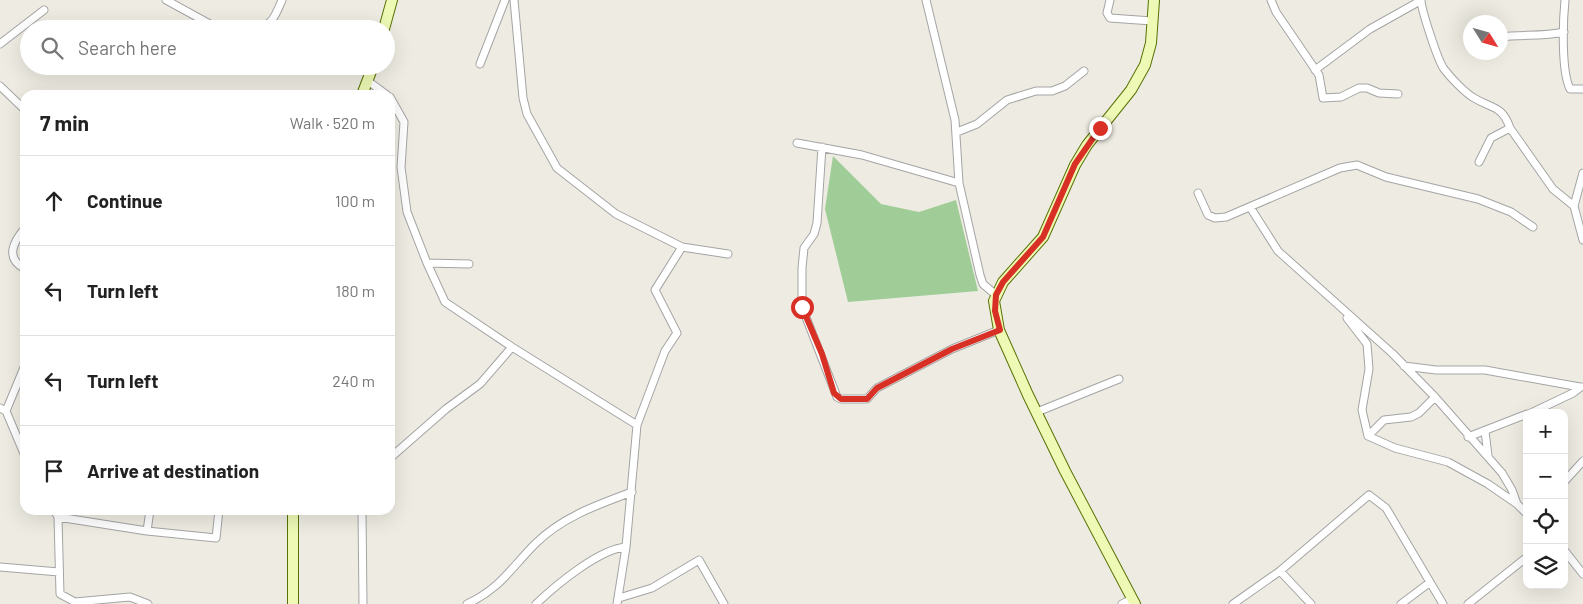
<!DOCTYPE html>
<meta charset="utf-8">
<style>
body{margin:0;font-family:Barlow,sans-serif;background:#f2f2f2;color:#222}
.controls{position:absolute;right:15px;bottom:15px;display:grid;overflow:hidden;border-radius:10px;box-shadow:0 5px 20px #0002}
.controls button{width:45px;height:45px;display:grid;place-items:center;padding:0;border:0;border-bottom:1px solid #e0e0e0;background:#fff;color:#222;font:25px sans-serif}
.compass{position:absolute;left:1463px;top:15px;width:45px;height:45px;border-radius:50%;background:#fff;box-shadow:0 5px 20px #0002;rotate:127deg}
.stop{position:absolute;width:15px;height:15px;margin:-11px;border:4px solid #d93025;border-radius:50%;background:#fff}
.stop.end{background:#d93025;border-color:#fff;box-shadow:0 1px 5px #0008}
.list{margin:0;padding:0;list-style:none}
h2{display:flex;justify-content:space-between;align-items:center;height:65px;margin:0;padding:0 20px;font-size:21px}
h2 small{font-size:16px;font-weight:400;color:#767676}
.list li{display:grid;grid-template-columns:32px 1fr auto;gap:15px;align-items:center;box-sizing:border-box;height:90px;padding:0 20px;border-top:1px solid #e0e0e0}
.list b{display:block;font-size:19px;white-space:nowrap}
.list em{font-size:16px;font-style:normal;color:#767676}
.icon{flex:none;width:28px;height:28px;fill:none;stroke:currentColor;stroke-width:2;stroke-linecap:round;stroke-linejoin:round}
.map{position:relative;flex:none;width:1583px;height:604px;overflow:hidden}
.search{position:absolute;background:#fff;box-shadow:0 5px 20px #0002;left:20px;top:20px;width:375px;height:55px;display:flex;align-items:center;gap:12px;box-sizing:border-box;padding:0 18px;border-radius:28px;color:#767676;font-size:19px}
.panel{position:absolute;background:#fff;box-shadow:0 5px 20px #0002;left:20px;top:90px;width:375px;height:425px;border-radius:15px}
.map>svg:first-child{display:block}
</style>
<div class="map">
<svg width="1583" height="604" viewBox="0 0 1583 604">
<rect width="100%" height="100%" fill="#eeece2"/>
<path fill="#a0cd97" d="M833,156L881,204L919,212L956,200L978,291L848,302L825,209Z"/>
<g fill="none" stroke-linecap="round" stroke-linejoin="round">
<g stroke="#a4a4a4" stroke-width="9">
<path id="street" d="M166,0L219,29
M514,0L523,98L527,114L557,168L616,214L682,247L728,254
M926,0L955,120L959,183
M1110,0L1107,13L1110,18L1152,21
M1271,0L1276,12L1319,75L1323,98L1341,97L1359,88H1367L1379,93L1398,94
M1421,0C1421,9 1438,61 1444,69C1451,78 1464,92 1474,98C1492,109 1502,105 1510,128L1553,189L1574,206
M1565,0C1563,20 1561,71 1570,89H1583
M255,29C272,27 276,14 282,0
M1500,37C1522,34 1542,37 1564,32
M0,44L44,10
M480,64L505,0
M1315,70L1370,29L1420,1
M368,81L387,95
M0,86L25,110
M390,97L404,122L401,167L407,212L427,263
M957,132L977,124L1007,100L1036,91H1052L1065,86L1084,71
M797,143L862,155L959,183L980,275L983,284L996,295
M822,147L817,223L814,234L804,248L802,268V307L837,397L841,399H867L877,388L952,349L999,330
M1479,162L1491,138L1510,128
M1583,173L1574,206L1583,240
M1198,193L1208,215L1215,218L1226,217L1340,168L1357,165L1386,177L1478,199L1511,212L1533,227
M1250,207L1278,251L1393,354L1435,397L1502,473L1512,490L1517,504
M25,228C14,241 4,258 25,269
M469,264L427,263L445,302L512,347L637,425
M1347,318L1367,344L1369,369L1362,410L1368,436
M1404,366L1436,370H1485L1580,387
M0,408L6,411L25,456
M6,411L25,365
M1037,412L1119,379
M1531,413L1573,393L1581,387
M1485,431L1488,456
M1368,436L1395,448L1448,462L1488,484L1517,504L1527,514
M1368,436L1384,420L1411,417L1419,413L1435,397
M1468,437L1527,414
M390,458L446,409L480,384L512,347
M1564,482L1583,461
M54,510L58,517L147,531L216,538L219,510
M60,510L58,517L60,594L75,602L130,597L148,604
M362,510L363,604
M147,531L150,510
M1564,550L1583,574
M0,567L59,572
M1280,571L1311,604
M619,598L652,588L699,560L724,604
M467,604C501,588 510,569 535,544C562,517 597,505 632,492
M536,604C556,585 599,549 626,547
M617,604L626,547L637,425L665,351L677,333L655,290L682,247
M1122,604L1132,599
M1233,604L1280,571L1369,495L1386,508L1443,604
M1401,604L1429,583
M1468,604L1527,557"/>
</g>
<g stroke="#587205" stroke-width="12">
<path id="secondary" d="M384,29L392,0
M362,95L373,66
M293,510V604
M1135,604L1065,471L1028,395L999,330L994,301L1003,282L1043,237L1075,165L1087,145L1131,90L1145,65L1151,43L1154,0"/>
</g>
<use href="#street" stroke="#fff" stroke-width="7"/>
<use href="#secondary" stroke="#edf9b5" stroke-width="10"/>
</g>
<g fill="none" stroke-linecap="round" stroke-linejoin="round">
<path stroke="#d93025" stroke-width="6" d="M802,307L822,354L834,393L841,399H867L877,388L952,349L1000,330L995,311L996,295L1003,282L1043,237L1075,164L1100,128"/>
</g>
</svg>
<div class="controls">
<button>+</button>
<button>−</button>
<button><svg class="icon" aria-label="locate" viewBox="0 0 24 24"><circle cx="12" cy="12" r="6"/><path d="M12 2v4M12 18v4M2 12h4M18 12h4"/></svg></button>
<button><svg class="icon" aria-label="layers" viewBox="0 0 24 24"><path d="M12 4l9 5-9 5-9-5zM3 14l9 5 9-5"/></svg></button>
</div>
<svg class="compass" viewBox="-18 -18 36 36"><path d="M0-13l5 13h-10z" fill="#e53935"/><path d="M0 13l5-13h-10z" fill="#767676"/></svg>
<div class="stop" style="left:802px;top:307px"></div>
<div class="stop end" style="left:1100px;top:128px"></div>
<div class="search"><svg class="icon" aria-label="search" viewBox="0 0 24 24"><circle cx="10" cy="10" r="6"/><path d="M15 15l6 6"/></svg>Search here</div>
<section class="panel">
<h2>7 min<small>Walk · 520 m</small></h2>
<ul class="list">
<li><svg class="icon" aria-label="ahead" viewBox="0 0 24 24"><path d="M12 20V5M6 11l6-6 6 6"/></svg><div><b>Continue</b></div><em>100 m</em></li>
<li><svg class="icon" aria-label="left" viewBox="0 0 24 24"><path d="M17 20v-9H6M10 6l-5 5 5 5"/></svg><div><b>Turn left</b></div><em>180 m</em></li>
<li><svg class="icon" aria-label="left" viewBox="0 0 24 24"><path d="M17 20v-9H6M10 6l-5 5 5 5"/></svg><div><b>Turn left</b></div><em>240 m</em></li>
<li><svg class="icon" aria-label="arrive" viewBox="0 0 24 24"><path d="M6 21V4h12l-3 4 3 4H6"/></svg><div><b>Arrive at destination</b></div></li>
</ul>
</section>
</div>
